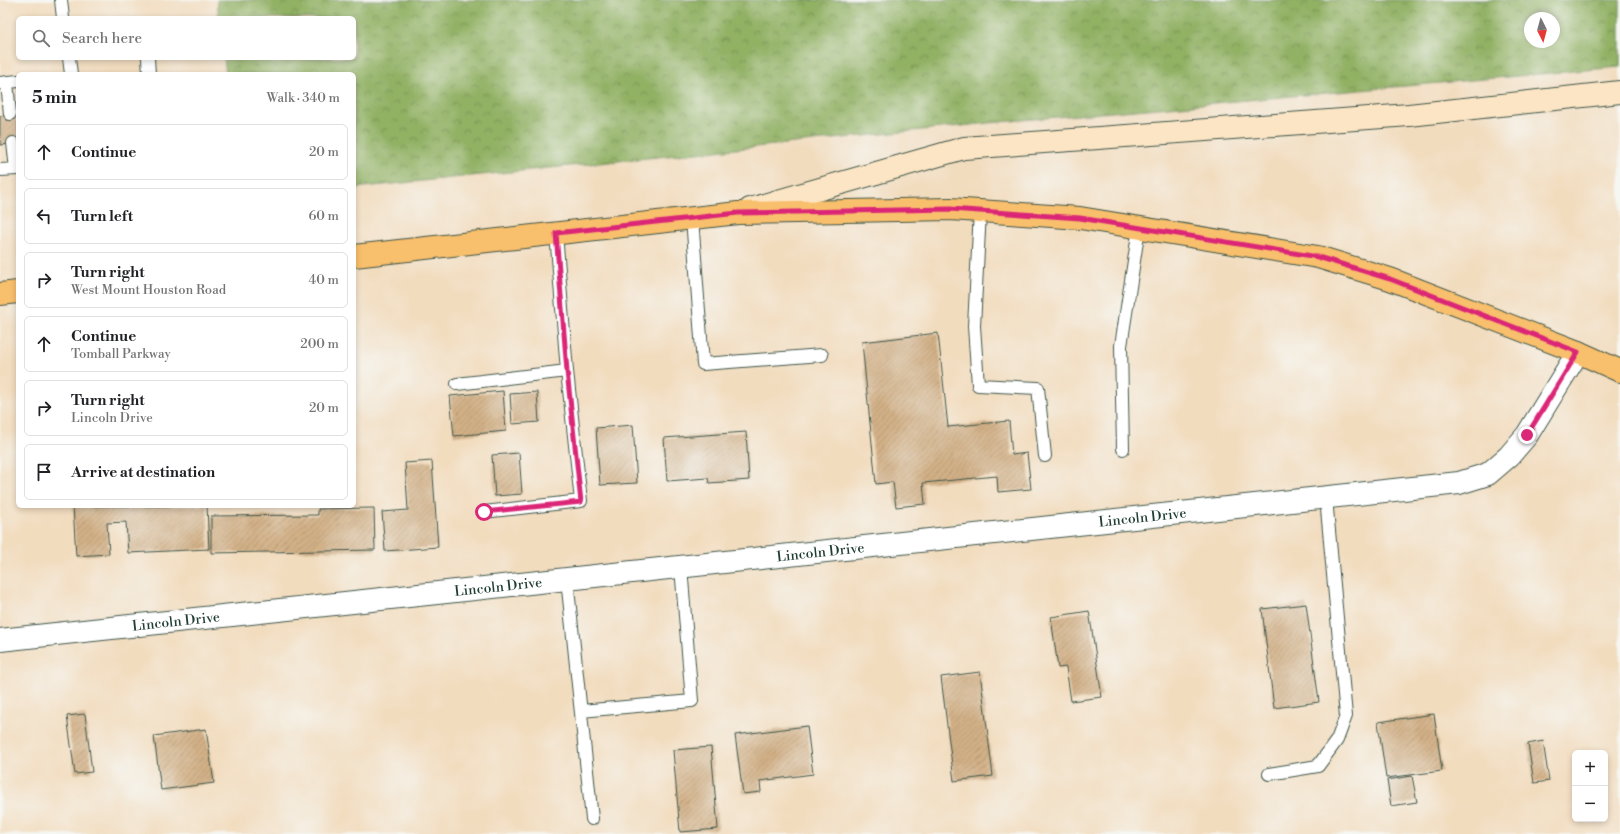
<!DOCTYPE html>
<meta charset="utf-8">
<style>
body{margin:0;font-family:"Libre Bodoni",serif;background:#f2f2f2;color:#202124}
.controls{position:absolute;right:12px;bottom:12px;display:grid;overflow:hidden;border-radius:6px;box-shadow:0 2px 6px #0003}
.controls button{width:36px;height:36px;display:grid;place-items:center;padding:0;border:0;border-bottom:1px solid #e0e0e0;background:#fff;color:#202124;font:20px sans-serif}
.compass{position:absolute;left:1524px;top:12px;width:36px;height:36px;border-radius:50%;background:#fff;box-shadow:0 2px 6px #0003;rotate:174deg}
.stop{position:absolute;width:12px;height:12px;margin:-9px;border:3px solid #db2777;border-radius:50%;background:#fff}
.stop.end{background:#db2777;border-color:#fff;box-shadow:0 1px 4px #0008}
.list{margin:0;padding:0;list-style:none}
h2{display:flex;justify-content:space-between;align-items:center;height:52px;margin:0;padding:0 16px;font-size:17px}
h2 small{font-size:13px;font-weight:400;color:#757577}
.list li{display:grid;grid-template-columns:26px 1fr auto;gap:12px;align-items:center;box-sizing:border-box;height:56px;margin:0 8px 8px;padding:0 8px;border:1px solid #e0e0e0;border-radius:6px}
.list b{display:block;font-size:15px;white-space:nowrap}
.list p{margin:0;font-size:13px;white-space:nowrap;color:#757577}
.list em{font-size:13px;font-style:normal;color:#757577}
.icon{flex:none;width:22px;height:22px;fill:none;stroke:currentColor;stroke-width:2;stroke-linecap:round;stroke-linejoin:round}
.map{position:relative;flex:none;width:1620px;height:834px;overflow:hidden}
.search{position:absolute;background:#fff;box-shadow:0 2px 6px #0003;left:16px;top:16px;width:340px;height:44px;display:flex;align-items:center;gap:10px;box-sizing:border-box;padding:0 14px;border-radius:6px;color:#757577;font-size:15px}
.panel{position:absolute;background:#fff;box-shadow:0 2px 6px #0003;left:16px;top:72px;width:340px;height:436px;border-radius:6px}
.map>svg:first-child{display:block}
</style>
<div class="map">
<svg width="1620" height="834" viewBox="0 0 1620 834">
<defs>
<pattern id="forest-crowns" width="20" height="18" patternUnits="userSpaceOnUse"><rect width="20" height="18" fill="#91b164"/><path d="M2 6a3 3 0 1 1 6 0M12 15a3 3 0 1 1 6 0" fill="none" stroke="#769153"/></pattern>
<pattern id="building-hatch" width="6" height="6" patternUnits="userSpaceOnUse"><rect width="6" height="6" fill="#d3b187"/><path d="M-1 1l2-2M0 6l6-6M5 7l2-2" fill="none" stroke="#ab916f"/></pattern>
</defs>
<rect width="100%" height="100%" fill="#f6f6f2"/>
<filter id="ink" filterUnits="userSpaceOnUse"><feTurbulence type="fractalNoise" baseFrequency=".025" numOctaves="2"/><feDisplacementMap in="SourceGraphic" scale="8" xChannelSelector="R" yChannelSelector="G"/><feConvolveMatrix kernelMatrix="1 2 1 2 8 2 1 2 1" color-interpolation-filters="sRGB"/></filter>
<filter id="wash" filterUnits="userSpaceOnUse"><feTurbulence type="fractalNoise" baseFrequency=".012" numOctaves="4" result="noise"/><feDisplacementMap in="SourceGraphic" scale="16" xChannelSelector="R" yChannelSelector="G"/><feGaussianBlur stdDeviation="0.9" result="paint"/><feColorMatrix in="noise" values="0 0 0 0 0 0 0 0 0 0 0 0 0 0 0 0 0 1.4 0 .05"/><feComposite in="paint" operator="in"/></filter>
<g filter="url(#wash)">
<rect width="100%" height="100%" fill="#f2dcbe"/>
<path fill="url(#forest-crowns)" stroke="#58774c" fill-rule="evenodd" d="M217,0H1620V67L1000,122L354,188V74H226L224,58H354V18H219ZM1530,18H1554V42H1530Z"/>
<g id="blocks">
<path fill="url(#building-hatch)" d="M18,114V143L0,145V116Z
M938,333L948,427L1009,421L1012,455L1027,453L1031,489L998,492L997,476L923,483L925,504L896,507L893,482L876,484L862,342Z
M503,391L506,431L454,436L450,396Z
M537,392L539,422L512,424L510,394Z
M633,425L637,483L600,485L596,428Z
M746,432L749,480L709,483L708,478L667,481L664,438Z
M519,453L522,494L495,496L492,455Z
M432,461L438,547L385,551L382,512L408,510L405,463Z
M73,506H207L209,549L128,553L126,522L107,523L109,554L76,556Z
M374,508L375,550L211,553V516L318,515V509Z
M1306,604L1319,702L1274,708L1262,609Z
M1089,611L1102,697L1071,701L1066,667L1058,668L1051,617Z
M980,672L993,776L954,781L941,677Z
M85,714L92,772L75,774L67,716Z
M1434,714L1442,771L1386,778L1378,722Z
M807,726L813,774L760,781L761,792L743,794L735,735Z
M206,729L214,783L161,790L154,736Z
M1543,741L1549,781L1534,783L1528,744Z
M711,747L718,829L680,832L673,750Z
M1412,776L1417,802L1391,806L1387,780Z"/>
</g>
</g>
<g filter="url(#ink)">
<use href="#blocks" fill-opacity="0" stroke="#3f5549" stroke-width="1"/>
<g fill="none" stroke-linecap="round" stroke-linejoin="round">
<g stroke="#3f5549" stroke-width="14">
<path id="service" d="M61,0L63,18
M69,58L71,74
M148,58L149,74
M7,82L10,114
M0,83L18,81
M13,143L16,169
M0,170L18,169
M980,211L974,326L978,385L1038,388L1045,456
M692,218L703,364L822,355
M457,384L567,371
M1123,449L1121,346L1139,228
M484,512L581,501L567,371L556,233
M567,579L592,819
M581,711L692,701L681,567
M1269,774L1318,766L1337,740L1346,716L1326,498"/>
</g>
<g stroke="#3f5549" stroke-width="24">
<g id="minor">
<path id="s1" d="M0,640L1459,483L1488,474L1509,456L1527,435L1578,352"/>
</g>
</g>
<g stroke="#3f5549" stroke-width="24">
<path id="secondary" d="M750,209L964,148L1409,115L1620,92"/>
</g>
<g stroke="#3f5549" stroke-width="24">
<path id="primary" d="M354,256L738,213L950,209L1080,218L1318,257L1390,279L1578,352L1620,371
M0,294L18,292"/>
</g>
<use href="#service" stroke="#fff" stroke-width="12"/>
<use href="#minor" stroke="#fff" stroke-width="22"/>
<use href="#secondary" stroke="#fce5c4" stroke-width="22"/>
<use href="#primary" stroke="#f8bf6c" stroke-width="22"/>
</g>
</g>
<g fill="none" stroke-linecap="round" stroke-linejoin="round" filter="url(#ink)">
<path stroke="#db2777" stroke-width="5" d="M484,512L581,502L567,371L556,233L738,213L950,209L1080,218L1318,257L1390,279L1578,352L1527,435"/>
</g>
<g text-anchor="middle" stroke-width="4" stroke-linejoin="round" paint-order="stroke">
<g font-size="14" fill="#1f3d34" stroke="#f6f6f2">
<text dy="5" stroke="none"><textPath href="#s1" startOffset="1149">Lincoln Drive</textPath></text>
<text dy="5" stroke="none"><textPath href="#s1" startOffset="825">Lincoln Drive</textPath></text>
<text dy="5" stroke="none"><textPath href="#s1" startOffset="501">Lincoln Drive</textPath></text>
<text dy="5" stroke="none"><textPath href="#s1" startOffset="177">Lincoln Drive</textPath></text>
</g>
</g>
</svg>
<div class="controls">
<button>+</button>
<button>−</button>
</div>
<svg class="compass" viewBox="-18 -18 36 36"><path d="M0-13l5 13h-10z" fill="#e53935"/><path d="M0 13l5-13h-10z" fill="#757577"/></svg>
<div class="stop" style="left:484px;top:512px"></div>
<div class="stop end" style="left:1527px;top:435px"></div>
<div class="search"><svg class="icon" aria-label="search" viewBox="0 0 24 24"><circle cx="10" cy="10" r="6"/><path d="M15 15l6 6"/></svg>Search here</div>
<section class="panel">
<h2>5 min<small>Walk · 340 m</small></h2>
<ul class="list">
<li><svg class="icon" aria-label="ahead" viewBox="0 0 24 24"><path d="M12 20V5M6 11l6-6 6 6"/></svg><div><b>Continue</b></div><em>20 m</em></li>
<li><svg class="icon" aria-label="left" viewBox="0 0 24 24"><path d="M17 20v-9H6M10 6l-5 5 5 5"/></svg><div><b>Turn left</b></div><em>60 m</em></li>
<li><svg class="icon" aria-label="right" viewBox="0 0 24 24"><path d="M7 20v-9h11M14 6l5 5-5 5"/></svg><div><b>Turn right</b><p>West Mount Houston Road</p></div><em>40 m</em></li>
<li><svg class="icon" aria-label="ahead" viewBox="0 0 24 24"><path d="M12 20V5M6 11l6-6 6 6"/></svg><div><b>Continue</b><p>Tomball Parkway</p></div><em>200 m</em></li>
<li><svg class="icon" aria-label="right" viewBox="0 0 24 24"><path d="M7 20v-9h11M14 6l5 5-5 5"/></svg><div><b>Turn right</b><p>Lincoln Drive</p></div><em>20 m</em></li>
<li><svg class="icon" aria-label="arrive" viewBox="0 0 24 24"><path d="M6 21V4h12l-3 4 3 4H6"/></svg><div><b>Arrive at destination</b></div></li>
</ul>
</section>
</div>
